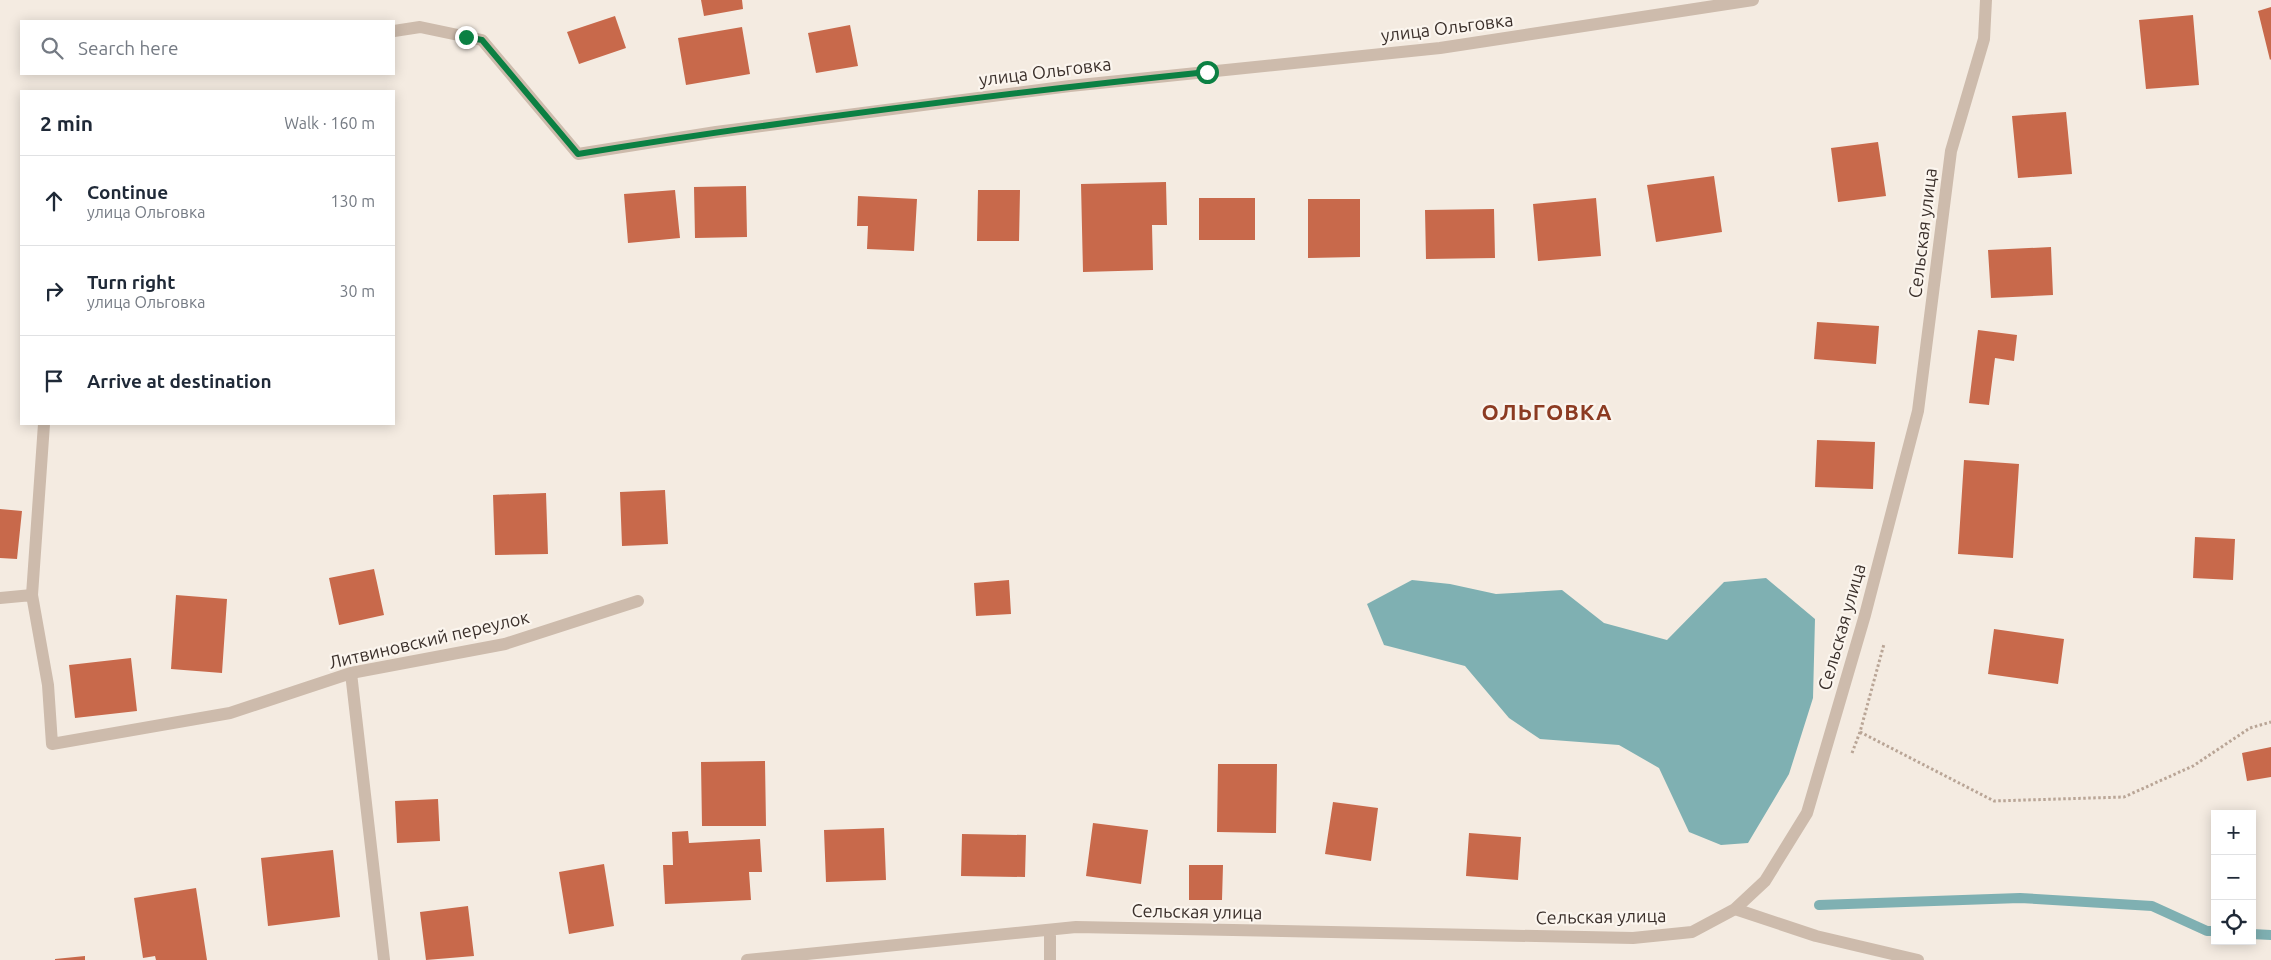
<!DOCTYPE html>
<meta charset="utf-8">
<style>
body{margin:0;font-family:Ubuntu,sans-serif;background:#f6f6f7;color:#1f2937}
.controls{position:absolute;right:15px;bottom:15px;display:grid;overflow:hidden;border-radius:0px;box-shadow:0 2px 12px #0003}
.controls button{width:45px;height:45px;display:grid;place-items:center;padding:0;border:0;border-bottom:1px solid #e0e1e3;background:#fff;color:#1f2937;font:25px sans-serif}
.stop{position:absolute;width:15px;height:15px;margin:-11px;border:4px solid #0b8043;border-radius:50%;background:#fff}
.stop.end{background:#0b8043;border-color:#fff;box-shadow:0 1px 5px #0008}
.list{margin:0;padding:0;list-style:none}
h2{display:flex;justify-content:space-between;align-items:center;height:65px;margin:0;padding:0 20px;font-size:21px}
h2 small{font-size:16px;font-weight:400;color:#747a83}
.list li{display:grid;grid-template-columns:32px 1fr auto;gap:15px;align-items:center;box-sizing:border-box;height:90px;padding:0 20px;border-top:1px solid #e0e1e3}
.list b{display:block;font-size:19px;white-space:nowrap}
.list p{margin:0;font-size:16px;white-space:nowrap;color:#747a83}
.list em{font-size:16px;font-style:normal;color:#747a83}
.icon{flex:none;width:28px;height:28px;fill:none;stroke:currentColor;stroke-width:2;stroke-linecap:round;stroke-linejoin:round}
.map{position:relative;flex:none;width:2271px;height:960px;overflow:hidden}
.search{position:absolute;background:#fff;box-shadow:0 2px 12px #0003;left:20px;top:20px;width:375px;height:55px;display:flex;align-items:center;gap:12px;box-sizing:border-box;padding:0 18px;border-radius:0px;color:#747a83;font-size:19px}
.panel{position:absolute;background:#fff;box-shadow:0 2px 12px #0003;left:20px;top:90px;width:375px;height:335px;border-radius:0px}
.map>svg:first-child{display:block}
</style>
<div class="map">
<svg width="2271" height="960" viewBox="0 0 2271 960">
<rect width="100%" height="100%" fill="#f4ebe1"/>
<path fill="#7fb0b2" d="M1766,578L1815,619L1813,698L1789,774L1748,843L1721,845L1689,832L1659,768L1619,745L1540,739L1509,718L1465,666L1384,645L1367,604L1412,580L1450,584L1496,594L1562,590L1604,623L1667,640L1724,582Z"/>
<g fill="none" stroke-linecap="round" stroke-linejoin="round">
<path stroke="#7fb0b2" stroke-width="10" d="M1819,905L2020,898L2152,906L2207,931H2215
M2252,934L2271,935"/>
</g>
<path fill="#c8694b" d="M701,0H742L743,9L704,16Z
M2271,7V59L2270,60L2258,11Z
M2193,15L2199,85L2146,89L2139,20Z
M615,16L626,48L579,64L567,32Z
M850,25L858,66L816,73L808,33Z
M742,27L750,74L686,85L678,38Z
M2066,112L2072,174L2018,178L2012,116Z
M1878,142L1886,196L1838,202L1831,148Z
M1714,176L1722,232L1656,242L1647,185Z
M1166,182L1167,225H1152L1153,270L1083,272L1081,184Z
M746,186L747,237L695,238L694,187Z
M675,190L680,238L628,243L624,194Z
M978,190H1020L1019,241H977Z
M858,196L917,199L914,251L867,249L868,226H857Z
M1199,198H1255V240H1199Z
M1596,198L1601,256L1538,261L1533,204Z
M1308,199H1360V257L1308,258Z
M1494,209L1495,258L1426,259L1425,210Z
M2051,247L2053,295L1991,298L1988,250Z
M1817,322L1879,326L1876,364L1814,359Z
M1978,330L2017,335L2014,361L1995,358L1989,405L1969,403Z
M1817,440L1875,442L1873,489L1815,487Z
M1964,460L2019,464L2013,558L1958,554Z
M665,490L668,544L622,546L620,492Z
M546,493L548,554L495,555L493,495Z
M0,509L22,511L17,559L0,558Z
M2195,537L2235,539L2233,580L2193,578Z
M374,569L384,615L339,625L329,578Z
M1009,580L1011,614L976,616L974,583Z
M176,595L227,599L222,673L171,669Z
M1994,629L2064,639L2058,684L1988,674Z
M131,658L137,711L75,718L69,665Z
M2271,747V777L2247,781L2242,753Z
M765,761L766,826H702L701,762Z
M1218,764H1277L1276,833L1217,832Z
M438,799L440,841L397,843L395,801Z
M1333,802L1378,808L1371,861L1325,854Z
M1093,823L1148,830L1141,884L1086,876Z
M884,828L886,880L826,882L824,830Z
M688,831L689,843L760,839L762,872H749L751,900L665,904L663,865H673L672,832Z
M1469,833L1521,837L1518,880L1466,876Z
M962,834L1026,835L1025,877L961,876Z
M333,850L340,917L268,926L261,858Z
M604,864L614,926L569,934L559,872Z
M1189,865H1223L1222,900H1189Z
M196,888L207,960H156L155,956L143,958L134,898Z
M468,906L474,956L426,960L420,912Z
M85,956V960H55V959Z"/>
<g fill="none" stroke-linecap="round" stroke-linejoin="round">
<path stroke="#b9a596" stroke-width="3" stroke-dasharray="2.5 2.5" stroke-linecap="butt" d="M1860,732L1994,801L2124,797L2193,766L2250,728L2271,722
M1852,753L1860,732L1884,644"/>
<path stroke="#cdbbac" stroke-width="12" d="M394,31L420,27L482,40L578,154L716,132L1070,86L1440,48L1753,0
M32,595L48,685L52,744L230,713L351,673L505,644L638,601
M0,598L32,595L44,424
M351,673L384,960
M1735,909L1816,936L1918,960
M1050,930V960
M747,960L1076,927L1633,938L1692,932L1735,909L1765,881L1807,813L1865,615L1918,411L1951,151L1984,39L1986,0"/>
</g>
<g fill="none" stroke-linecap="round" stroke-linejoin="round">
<path stroke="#0b8043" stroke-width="6" d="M466,37L482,40L578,154C787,120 997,94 1207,72"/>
</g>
<g text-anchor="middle" stroke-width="4.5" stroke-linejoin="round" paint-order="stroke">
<g font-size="18" fill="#3b302b" stroke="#fbf5ee">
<text transform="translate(1447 28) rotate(-7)" y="6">улица Ольговка</text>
<text transform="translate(1045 72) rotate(-7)" y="6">улица Ольговка</text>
<text transform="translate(1923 233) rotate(-83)" y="6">Сельская улица</text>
<text transform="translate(1842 627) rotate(-74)" y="6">Сельская улица</text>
<text transform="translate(429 640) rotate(-13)" y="6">Литвиновский переулок</text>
<text transform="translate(1197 912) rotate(1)" y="6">Сельская улица</text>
<text transform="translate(1601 917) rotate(-1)" y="6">Сельская улица</text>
</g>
<g font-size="22" font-weight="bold" letter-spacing="1" fill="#8c3b22" stroke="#fbf5ee">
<text x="1547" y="420">ОЛЬГОВКА</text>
</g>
</g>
</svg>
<div class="controls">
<button>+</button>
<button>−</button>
<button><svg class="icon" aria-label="locate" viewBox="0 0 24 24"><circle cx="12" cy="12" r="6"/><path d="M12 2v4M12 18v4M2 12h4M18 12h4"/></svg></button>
</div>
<div class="stop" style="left:1207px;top:72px"></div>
<div class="stop end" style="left:466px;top:37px"></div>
<div class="search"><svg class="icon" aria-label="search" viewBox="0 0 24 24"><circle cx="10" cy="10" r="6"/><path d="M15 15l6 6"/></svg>Search here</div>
<section class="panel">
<h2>2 min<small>Walk · 160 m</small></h2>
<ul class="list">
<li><svg class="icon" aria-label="ahead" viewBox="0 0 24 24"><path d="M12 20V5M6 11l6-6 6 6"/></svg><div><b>Continue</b><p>улица Ольговка</p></div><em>130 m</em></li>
<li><svg class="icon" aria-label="right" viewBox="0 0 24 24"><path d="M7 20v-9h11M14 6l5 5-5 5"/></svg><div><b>Turn right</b><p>улица Ольговка</p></div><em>30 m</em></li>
<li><svg class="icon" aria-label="arrive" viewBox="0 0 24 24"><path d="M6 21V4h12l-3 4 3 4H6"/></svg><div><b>Arrive at destination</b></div></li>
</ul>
</section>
</div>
